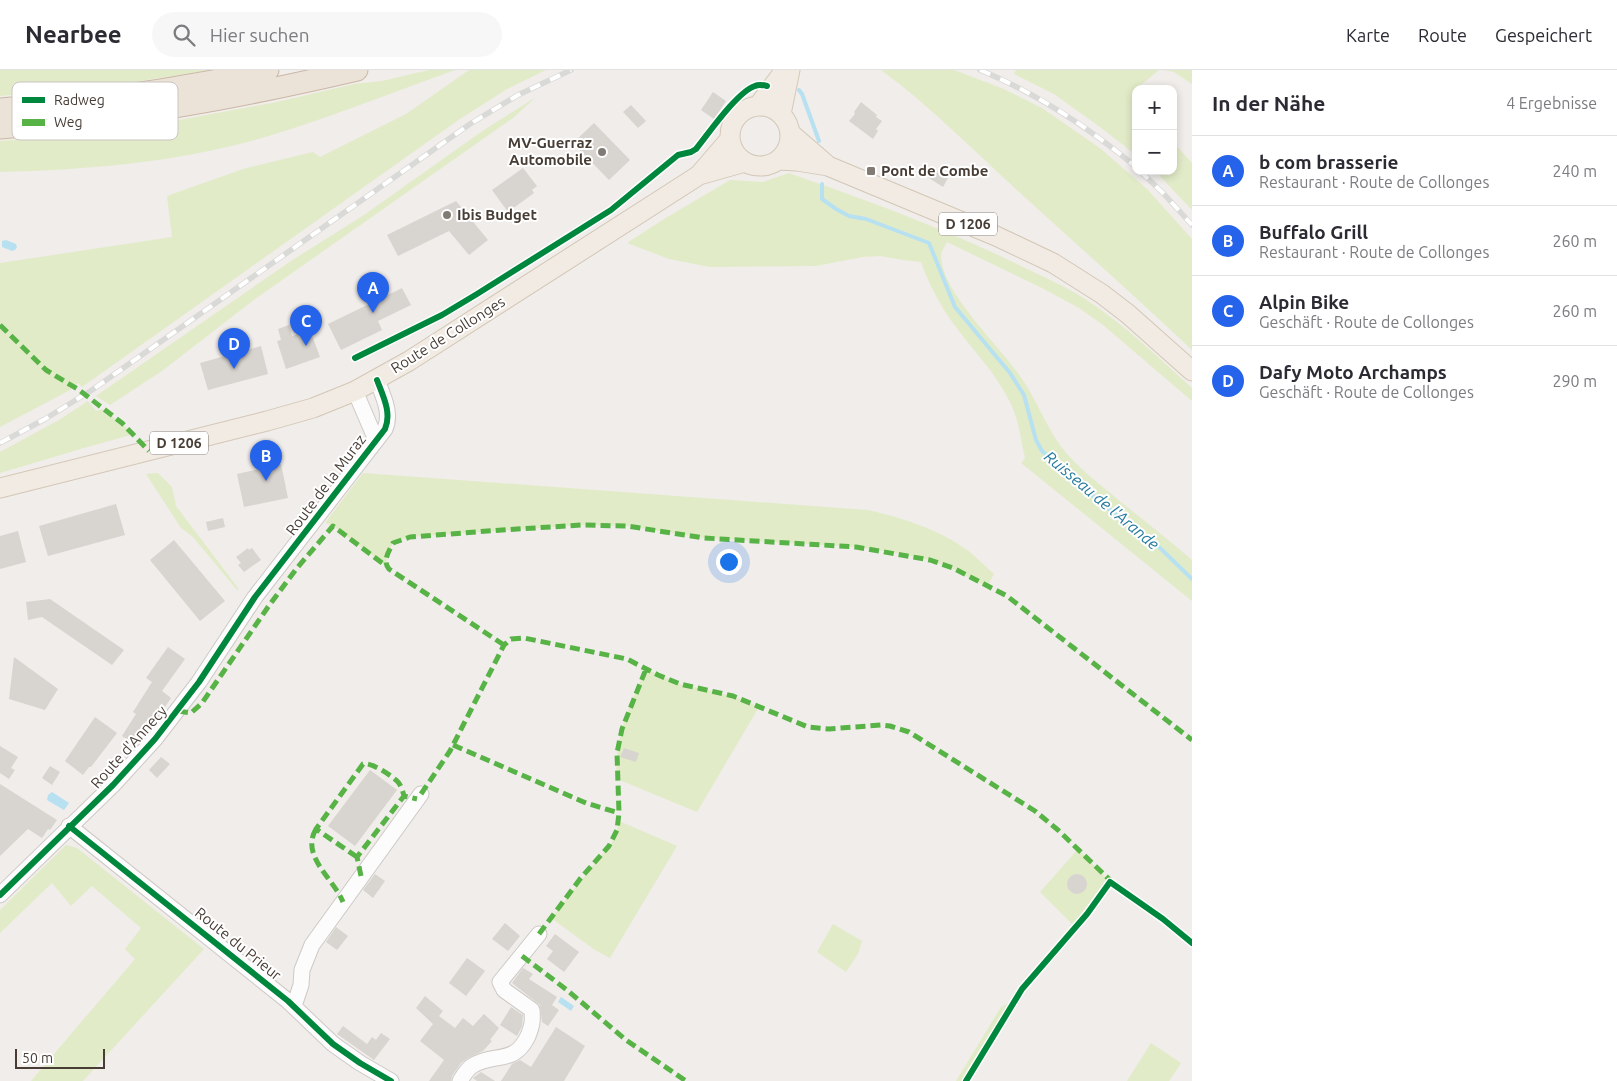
<!DOCTYPE html>
<html lang="de">
<meta charset="utf-8">
<style>
body{margin:0;font-family:Ubuntu,sans-serif;background:#f7f7f7;color:#2b2b33}
.controls{position:absolute;right:15px;top:15px;display:grid;overflow:hidden;border-radius:10px;box-shadow:0 2px 8px #0003}
.controls button{width:45px;height:45px;display:grid;place-items:center;padding:0;border:0;border-bottom:1px solid #e1e1e2;background:#fff;color:#2b2b33;font:25px sans-serif}
.scale{position:absolute;left:15px;bottom:12px;width:90px;box-sizing:border-box;padding-left:5px;border:2px solid #473d35;border-top:0;font-size:14px;line-height:18px;white-space:nowrap;color:#473d35;-webkit-text-stroke:4px #fff;paint-order:stroke}
.you{position:absolute;left:728px;top:491px;width:18px;height:18px;margin:-12px;border:4px solid #fff;border-radius:50%;background:#1a73e8;box-shadow:0 0 0 8px #1a73e833}
.badge{display:grid;place-items:center;width:32px;height:32px;border-radius:50%;background:#2563eb;color:#fff;font-size:16px;font-weight:700}
.pin{position:absolute;translate:-50% -41px;filter:drop-shadow(0 1px 2px #0008)}
.pin::after{content:'';position:absolute;top:26px;width:18px;height:15px;background:inherit;clip-path:polygon(0 0,100% 0,50% 100%)}
.list{margin:0;padding:0;list-style:none}
h2{display:flex;justify-content:space-between;align-items:center;height:65px;margin:0;padding:0 20px;font-size:21px}
h2 small{font-size:16px;font-weight:400;color:#7c7c81}
.list li{display:grid;grid-template-columns:32px 1fr auto;gap:15px;align-items:center;box-sizing:border-box;height:70px;padding:0 20px;border-top:1px solid #e1e1e2}
.list b{display:block;font-size:19px;white-space:nowrap}
.list p{margin:0;font-size:16px;white-space:nowrap;color:#7c7c81}
.list em{font-size:16px;font-style:normal;color:#7c7c81}
.icon{flex:none;width:28px;height:28px;fill:none;stroke:currentColor;stroke-width:2;stroke-linecap:round;stroke-linejoin:round}
.map{position:relative;flex:none;width:1192px;height:1011px;overflow:hidden}
header{display:flex;align-items:center;gap:30px;box-sizing:border-box;height:70px;padding:0 25px;background:#fff;border-bottom:1px solid #e1e1e2}
header strong{font-size:24px}
nav{display:flex;gap:28px;margin-inline-start:auto;font-size:18px}
.search{width:350px;height:45px;background:#f7f7f7;display:flex;align-items:center;gap:12px;box-sizing:border-box;padding:0 18px;border-radius:28px;color:#7c7c81;font-size:19px}
main{display:flex}
aside{flex:1;background:#fff}
.map>svg:first-child{display:block}
</style>
<header>
<strong>Nearbee</strong>
<div class="search"><svg class="icon" aria-label="search" viewBox="0 0 24 24"><circle cx="10" cy="10" r="6"/><path d="M15 15l6 6"/></svg>Hier suchen</div>
<nav><a>Karte</a><a>Route</a><a>Gespeichert</a></nav>
</header>
<main>
<div class="map">
<svg width="1192" height="1011" viewBox="0 0 1192 1011">
<rect width="100%" height="100%" fill="#f0edea"/>
<path fill="#e2ebc8" d="M0,0H212L108,16L0,26Z
M429,0H455C388,24 320,52 251,71C170,93 84,100 0,102V71L67,65L163,53L277,32L354,14L382,11Z
M469,0H546L507,19L457,51L82,317L78,313L72,319L0,357V193L172,167L167,126L243,99L313,82L320,87L406,44Z
M881,0H954L1004,19L1042,38L1101,79L1147,119L1192,169V280C1135,226 1076,174 1018,121C973,80 930,36 881,0Z
M1016,0H1159L1136,19V85L1100,57L1054,24L1014,4Z
M1163,0H1192V14L1174,2Z
M536,27L513,48L255,229L162,301L110,335L96,326L291,191L364,145L481,62Z
M1173,72L1192,93V140L1155,101H1173Z
M789,103C866,130 943,158 1017,194C1041,206 1066,216 1088,231C1126,256 1159,288 1192,318V331L1103,255L1079,238L1044,219L947,172C945,176 941,182 941,186C942,223 1000,276 1020,306C1038,331 1047,361 1067,384C1085,404 1107,420 1127,437C1149,454 1171,472 1192,490V531L1021,393L1025,388C1022,375 1020,360 1016,347C1003,307 968,277 946,243C936,227 927,209 921,192L903,190L880,186L863,187L816,196L710,197L669,189L627,173L664,149L730,110L763,112Z
M88,331L96,341L103,339L134,364L84,378L0,403V382L59,350Z
M158,403L172,417L176,436L238,518V521L192,466L181,458L146,404Z
M363,403L868,440C903,448 942,460 971,483C979,490 986,497 994,504L987,517L953,499L930,490L885,481L856,477L704,468L627,456L582,455L410,467L393,473L387,485L386,496L333,456L325,453Z
M646,599L680,614L733,626L759,637L697,742L617,709C613,670 630,634 646,599Z
M619,751L677,776L610,888L595,880L551,848L612,772L617,760Z
M66,775L77,778L204,879L83,1011H31L135,889L125,879L141,858L92,816L71,836L52,813L0,863V840Z
M1078,779L1110,812L1087,844L1075,857L1040,822Z
M833,854L862,871L858,884L846,902L817,882Z
M1009,933L962,1011H956L1001,937Z
M1151,973L1181,993L1169,1011H1127Z"/>
<path fill="#b7e0f1" d="M6,170L16,174L17,177L15,180L12,181L2,177V171Z
M52,722L69,733L64,740L47,730L48,725Z
M561,927L574,936L571,941L558,932Z"/>
<g fill="none" stroke-linecap="round" stroke-linejoin="round">
<path stroke="#b7e0f1" stroke-width="4" d="M799,20L802,24L819,71
M822,114V129L836,139L849,146L866,149L929,173L955,237L1010,303L1024,325L1036,370L1042,381L1081,416L1136,461L1157,475L1192,509"/>
</g>
<path fill="#d8d4d0" d="M713,22L726,31L714,49L701,40Z
M861,32L877,45L876,47L882,51L876,59L878,61L873,69L849,51L855,44L854,42Z
M631,35L646,51L638,58L623,42Z
M594,53L630,90L609,110L573,73Z
M929,96L948,108L943,117L924,105Z
M523,98L537,116L532,120L534,123L508,142L492,120Z
M456,131L488,170L469,185L449,161L398,186L387,165Z
M402,218L411,235L378,251L382,260L341,280L328,254Z
M289,255L292,266L310,260L320,287L286,299L277,271L281,270L278,259Z
M261,276L268,304L208,320L200,293Z
M281,394L288,428L244,437L237,404Z
M116,434L125,465L48,486L39,456Z
M223,448L225,457L208,461L206,452Z
M18,461L26,492L0,499V466Z
M174,470L225,531L200,551L150,490Z
M248,478L249,480L252,478L261,490L244,502L238,495L241,493L236,487Z
M50,529L124,580L112,595L42,547L28,550L26,532Z
M168,577L185,589L162,621L171,628L153,655L146,651L132,673L122,666L136,644L133,642L152,612L146,608Z
M14,587L58,619L45,640L9,629Z
M95,647L117,663L91,697H89L83,705L65,691Z
M0,676L18,687L11,698L15,700L9,709L0,703Z
M624,678L639,683L636,692L620,687Z
M161,687L170,694L157,708L149,700Z
M50,696L60,702L52,715L42,708Z
M370,700L397,720L355,776L328,756Z
M0,714L57,750L50,760L48,759L42,768L28,759L0,786Z
M375,804L385,811L373,828L363,820Z
M1067 814a10 10 0 1 1 20 0a10 10 0 1 1-20 0Z
M505,853L520,866L508,881L492,869Z
M336,857L348,866L337,880L326,872Z
M555,864L579,882L564,902L547,889L553,881L546,876Z
M467,888L485,901L466,926L449,913Z
M523,898L533,904L529,909L557,927L552,935L559,940L548,956L542,952L540,935L512,913Z
M425,926L443,941L439,946L455,958L463,948L473,956L484,944L499,958L490,970L492,971L483,981L468,988L461,993L452,1006L451,1011H429L444,990L420,971L433,954L416,938Z
M511,937L523,945L522,956L517,966L500,955Z
M343,956L367,974L372,967L376,970L381,963L390,969L374,990L337,964Z
M556,957L585,976L564,1011H501L512,994L520,990L531,997Z
M481,1002L495,1011H477L473,1008Z"/>
<g fill="none" stroke-linecap="round" stroke-linejoin="round">
<g stroke="#cdc9c6" stroke-width="17">
<path id="minor" d="M355,321L376,370
M69,756L288,931L333,974L360,993L391,1011
M0,825L113,715L155,669L199,612L255,527L385,359C392,343 383,326 377,310
M294,936L301,915L302,900L312,875L421,724
M460,1011C463,1006 467,999 472,996C493,982 514,996 528,966C532,956 533,951 532,940L504,920L500,912L539,864"/>
</g>
<g stroke="#d3c7b6" stroke-width="21">
<path id="major" d="M730 66a30 30 0 1 1 60 0a30 30 0 1 1-60 0Z
M758,36L785,0
M781,44L790,0
M790,63L827,95
M779,90L797,91L828,96L996,166L1053,193L1102,224L1128,244L1192,301
M699,105L745,92
M0,418L267,351L313,338L355,321L409,291L693,109L699,105L730,69"/>
</g>
<g stroke="#cab7a4" stroke-width="23">
<path id="highway" d="M0,39C90,32 179,19 268,0
M0,58C123,49 237,28 357,0"/>
</g>
<use href="#minor" stroke="#fdfcfc" stroke-width="15"/>
<use href="#major" stroke="#f1ebe3" stroke-width="19"/>
<use href="#highway" stroke="#ece3d8" stroke-width="21"/>
<g stroke="#d9d9d8" stroke-width="5.5">
<path id="rail" d="M980,0C1038,24 1088,57 1136,97
M1140,101L1163,123L1192,155
M0,373L45,349L92,320L470,54L518,25L571,0"/>
</g>
<use href="#rail" stroke="#fff" stroke-width="4" stroke-dasharray="11" stroke-linecap="butt"/>
<path stroke="#57b346" stroke-width="5" stroke-dasharray="10 5" stroke-linecap="butt" d="M0,255L46,300L79,320L122,353L149,381
M504,575L389,499C382,491 389,481 393,473L410,467L502,460L582,455L627,456L704,468L856,477L930,490L953,498L1007,526L1192,670
M178,641L191,643L202,633L268,537L297,498L333,456L386,496
M453,675L586,733L619,743
M421,724L450,681L504,575L511,569L524,568L627,589L658,605L680,614L733,626L808,657L829,659L881,655L890,656L909,662L1035,741L1058,760L1114,814
M316,759C300,786 334,809 343,832
M357,787L316,759L363,694C371,692 391,705 398,712C401,715 403,722 404,726
M361,806L357,787L404,726L417,729
M539,864L580,809L609,776L617,760L619,743L617,683L622,659L646,599
M522,886L567,920L626,970L686,1011"/>
<g stroke="#fff" stroke-width="9">
<path id="cycleway" d="M355,288L442,245L477,224L611,140L678,85L691,82L696,79C709,63 737,22 755,16C759,14 763,15 767,16
M69,756L288,931L333,974L360,993L391,1011
M0,825L113,715L155,669L199,612L255,527L385,359C392,343 383,326 377,310
M966,1011L1022,919L1087,844L1110,812L1163,849L1192,873"/>
</g>
<use href="#cycleway" stroke="#00873e" stroke-width="6"/>
</g>
<g fill="#827b74" stroke="#fff" stroke-width="2">
<circle cx="602" cy="82" r="5"/>
<rect x="866" y="96" width="10" height="10" rx="2.5"/>
<circle cx="447" cy="145" r="5"/>
</g>
<g text-anchor="middle" stroke-width="4" stroke-linejoin="round" paint-order="stroke">
<g fill="#fff" stroke="#7e7772" stroke-width="1">
<rect x="939" y="142.5" width="58" height="23" rx="4"/>
<rect x="150" y="361.5" width="58" height="23" rx="4"/>
</g>
<g font-size="14" font-weight="bold" fill="#473d35">
<text x="968" y="159">D 1206</text>
<text x="179" y="378">D 1206</text>
</g>
<g font-size="15" font-weight="bold" fill="#473d35" stroke="#fff" text-anchor="start">
<text x="592" y="78" text-anchor="end">MV-Guerraz<tspan x="592" dy="17">Automobile</tspan></text>
<text x="881" y="106">Pont de Combe</text>
<text x="457" y="150">Ibis Budget</text>
</g>
<g font-size="15" fill="#473d35" stroke="#fff">
<text transform="translate(448 265) rotate(-32)" y="5">Route de Collonges</text>
<text transform="translate(326 415) rotate(-53)" y="5">Route de la Muraz</text>
<text transform="translate(129 677) rotate(-48)" y="5">Route d'Annecy</text>
<text transform="translate(238 874) rotate(39)" y="5">Route du Prieur</text>
</g>
<g font-size="16" font-style="italic" fill="#257a9f" stroke="#fff">
<text transform="translate(1102 430) rotate(40)" y="6">Ruisseau de l'Arande</text>
</g>
</g>
<rect x="12" y="12" width="166" height="58" rx="8" fill="#fff" stroke="#c8c5c2" stroke-width="1"/>
<rect x="22" y="27" width="23" height="6" fill="#00873e"/>
<rect x="22" y="49" width="23" height="7" fill="#57b346"/>
<g font-size="14" fill="#473d35">
<text x="54" y="35">Radweg</text>
<text x="54" y="57">Weg</text>
</g>
</svg>
<div class="controls">
<button>+</button>
<button>−</button>
</div>
<div class="scale">50 m</div>
<div class="you"></div>
<div class="pin badge" style="left:373px;top:243px">A</div>
<div class="pin badge" style="left:266px;top:411px">B</div>
<div class="pin badge" style="left:306px;top:276px">C</div>
<div class="pin badge" style="left:234px;top:299px">D</div>
</div>
<aside>
<h2>In der Nähe<small>4 Ergebnisse</small></h2>
<ul class="list">
<li><span class="badge">A</span><div><b>b com brasserie</b><p>Restaurant · Route de Collonges</p></div><em>240 m</em></li>
<li><span class="badge">B</span><div><b>Buffalo Grill</b><p>Restaurant · Route de Collonges</p></div><em>260 m</em></li>
<li><span class="badge">C</span><div><b>Alpin Bike</b><p>Geschäft · Route de Collonges</p></div><em>260 m</em></li>
<li><span class="badge">D</span><div><b>Dafy Moto Archamps</b><p>Geschäft · Route de Collonges</p></div><em>290 m</em></li>
</ul>
</aside>
</main>
